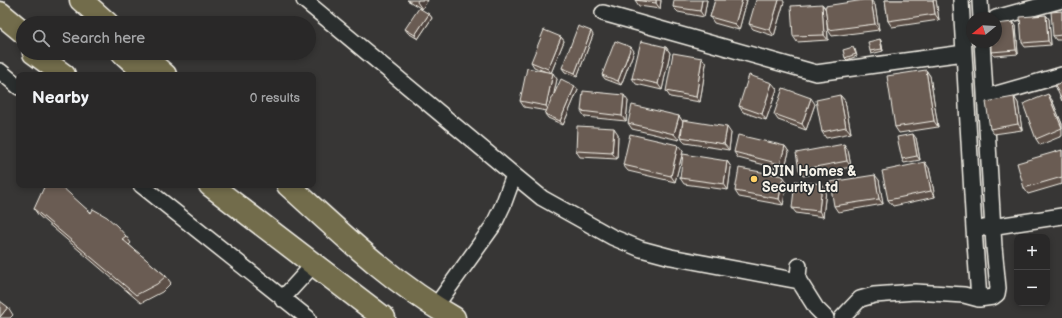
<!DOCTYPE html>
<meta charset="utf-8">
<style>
body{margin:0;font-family:"Balsamiq Sans",sans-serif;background:#313030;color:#f1f3f6}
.controls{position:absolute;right:12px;bottom:12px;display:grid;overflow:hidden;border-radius:8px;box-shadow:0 2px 6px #0003}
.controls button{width:36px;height:36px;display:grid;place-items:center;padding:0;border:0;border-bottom:1px solid #454445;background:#292828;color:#f1f3f6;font:20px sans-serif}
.compass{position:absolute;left:966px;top:12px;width:36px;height:36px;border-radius:50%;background:#292828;box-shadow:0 2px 6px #0003;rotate:252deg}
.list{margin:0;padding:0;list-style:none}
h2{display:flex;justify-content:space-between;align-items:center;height:52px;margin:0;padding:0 16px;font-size:17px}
h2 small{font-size:13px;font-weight:400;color:#a5a6a8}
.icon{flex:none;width:22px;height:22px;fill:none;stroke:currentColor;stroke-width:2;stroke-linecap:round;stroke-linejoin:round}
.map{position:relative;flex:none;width:1062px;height:318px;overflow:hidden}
.search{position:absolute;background:#292828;box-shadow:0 2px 6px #0003;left:16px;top:16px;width:300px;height:44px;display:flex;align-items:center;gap:10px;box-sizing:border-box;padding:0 14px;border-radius:22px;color:#a5a6a8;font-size:15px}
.panel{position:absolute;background:#292828;box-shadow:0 2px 6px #0003;left:16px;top:72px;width:300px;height:116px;border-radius:8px}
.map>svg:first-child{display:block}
</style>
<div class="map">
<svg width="1062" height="318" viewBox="0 0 1062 318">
<rect width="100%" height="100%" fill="#373635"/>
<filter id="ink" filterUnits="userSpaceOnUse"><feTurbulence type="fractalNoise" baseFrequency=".025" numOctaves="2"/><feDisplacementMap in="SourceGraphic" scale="8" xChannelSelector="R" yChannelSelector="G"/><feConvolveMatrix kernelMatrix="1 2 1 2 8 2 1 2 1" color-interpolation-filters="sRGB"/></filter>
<g filter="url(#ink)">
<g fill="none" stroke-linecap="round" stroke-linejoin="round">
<g stroke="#f4f1e8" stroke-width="18">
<path id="minor" d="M304,0L514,175L503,205L493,226L435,307
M961,0L974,229L979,299
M980,0L981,18
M603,13L816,73L964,53
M996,18L1062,0
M0,71L19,87
M986,97L1062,75
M514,175L542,198L612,237L641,249L671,257L799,281
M141,185L308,318
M984,228L1062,216
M799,266L798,277L799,281L816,308L826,318
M282,299L314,264
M842,318L860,299L874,295L915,292L964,295L979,299L993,297L997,294L998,288L994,247L982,42"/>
</g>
<g stroke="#f4f1e8" stroke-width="25">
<path id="trunk" d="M81,0L107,23
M0,13L23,32
M34,53L64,75
M123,53L147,75
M140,53L165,75
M210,185L384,318
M288,185C340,232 392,283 454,318"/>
</g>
<use href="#minor" stroke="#2a2d2e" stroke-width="15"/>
<use href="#trunk" stroke="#726c4b" stroke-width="22"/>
</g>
<path fill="#5c4f47" stroke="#f4f1e8" d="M407,0H428L422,9Z
M635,0H661L660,9L639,6Z
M707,0L704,17L678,12L673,7Z
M715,0H747L739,30L714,23L710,17Z
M885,0H936L939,20L892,27L888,21Z
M784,2L774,36L753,29L749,24Z
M822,4L825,8L875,5L879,30L832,36L828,30L827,22L828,40L797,42L793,36Z
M1062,11V40H1056L1053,36Z
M429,14L432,18L418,39L408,33L405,29Z
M1046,15L1049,19L1051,45L1025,47L1022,43Z
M1013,22L1016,26L1018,54L994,56L991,52Z
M593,35L577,77L565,72L562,68Z
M561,37L564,41L551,73L557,79L553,96L578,90L563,125L548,118L545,114L547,111L524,107L520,101L549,73L534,67L531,62Z
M880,39L881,41L883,51L871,54L870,51Z
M666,47L670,53L662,90L636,84L632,78Z
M855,49L857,56L847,60L845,58Z
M634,51L621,85L605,79L602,75Z
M702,58L706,64L700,102L670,97L666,91Z
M926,70L930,76L938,127L899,133L895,127Z
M777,89L766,120L743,112L739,106Z
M840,95L845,101L851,133L826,138L822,132Z
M1014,97L1018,103L1022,130L994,134L990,129Z
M1052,100L1062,124V136L1040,145L1036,139Z
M628,101L626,121L585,117L581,111Z
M815,104L806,130L778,120L774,114Z
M679,116L683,122L679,140L632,129L628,123Z
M731,133L729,150L685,143L681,137Z
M618,134L617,159L580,157L576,151Z
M916,138L920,160L904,163L902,159Z
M785,146L789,152L784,170L738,158L734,152Z
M848,150L851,167L803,176L799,170Z
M1062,150V184L1028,194L1024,188Z
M683,151L675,182L628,171L623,165Z
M727,161L731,167L728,190L684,184L680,178Z
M929,168L935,197L893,206L888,200Z
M783,176L787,182L783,205L739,197L735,191Z
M879,180L883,204L838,212L834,206Z
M54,187L126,236L131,243L129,245L166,276L171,283L162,292L141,303L39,216L34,209Z
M826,190L823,217L796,213L792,208Z"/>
<path fill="#4b403a" stroke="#f4f1e8" d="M418,0H428L422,9L417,2Z
M656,0H661L660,9L656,3Z
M702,0H707L704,17L700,11Z
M742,0H747L739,30L735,24Z
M779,0H783L784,2L774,36L770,30Z
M871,0L875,5L879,30L875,24Z
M933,0H936L939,20L935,14Z
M822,4L826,10L828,40L824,35Z
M429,14L432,18L418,39L415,35Z
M1046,15L1049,19L1051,45L1048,41Z
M1013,22L1016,26L1018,54L1016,50Z
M591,31L593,35L577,77L575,73Z
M561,37L564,41L551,73L548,69Z
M880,39L881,41L883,51L882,49Z
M631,47L634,51L621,85L618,81Z
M666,47L670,53L662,90L658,84Z
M702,58L706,64L700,102L696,97Z
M926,70L930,76L938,127L934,121Z
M553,73L557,79L550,112L546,106Z
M772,83L777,89L766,120L762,114Z
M575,86L578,90L563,125L560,121Z
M1048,94L1052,100L1062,124V128Z
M624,95L628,101L626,121L622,116Z
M840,95L845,101L851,133L846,127Z
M1014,97L1018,103L1022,130L1018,124Z
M811,98L815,104L806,130L802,124Z
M679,116L683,122L679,140L674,134Z
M727,127L731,133L729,150L724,144Z
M614,128L618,134L617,159L612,153Z
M913,134L916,138L920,160L917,156Z
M844,144L848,150L851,167L847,161Z
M678,145L683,151L675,182L671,176Z
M785,146L789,152L784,170L780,164Z
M727,161L731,167L728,190L724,184Z
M925,162L929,168L935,197L931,191Z
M875,175L879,180L883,204L879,199Z
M783,176L787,182L783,205L779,199Z
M822,184L826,190L823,217L819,211Z
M8,307L13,315L10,318H0V317Z"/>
<path fill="#6b5c53" stroke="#f4f1e8" d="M635,0H656V3Z
M674,0H702L700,11L673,7Z
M715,0H742L735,24L710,17Z
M756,0H779L770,30L749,24Z
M864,0H871L875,24L828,30L825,6Z
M885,0H933L935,14L888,21Z
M822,4L824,35L793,36L791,6Z
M419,8L429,14L415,35L405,29Z
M1062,11V35L1053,36L1051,12Z
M1046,15L1048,41L1022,43L1020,17Z
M1013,22L1016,50L991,52V42H996V24Z
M578,26L591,31L575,73L562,68Z
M544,30L561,37L548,69L531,62Z
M880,39L882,49L870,51L868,42Z
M615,41L631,47L618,81L602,75Z
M641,41L666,47L658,84L632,78Z
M853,47L856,54L845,58L843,50Z
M673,53L702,58L696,97L666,91Z
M527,68L553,73L546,106L520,101Z
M926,70L934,121L895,127L887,76Z
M749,75L772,83L762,114L739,106Z
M561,79L575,86L560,121L545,114Z
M1062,82V101L1055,85Z
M783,88L811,98L802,124L774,114Z
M583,91L624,95L622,116L581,111Z
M1048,94L1062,128L1036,139L1023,104Z
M840,95L846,127L822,132L816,100Z
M1014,97L1018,124L990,129L986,102Z
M632,105L679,116L674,134L628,123Z
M683,120L727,127L724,144L681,137Z
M577,126L614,128L612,153L576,151Z
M630,134L678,145L671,176L623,165Z
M913,134L917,156L902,159L897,137Z
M738,135L785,146L780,164L734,152Z
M844,144L847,161L799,170L796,153Z
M1062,150V177L1024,188L1017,163Z
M683,154L727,161L724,184L680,178Z
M925,162L931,191L888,200L882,171Z
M739,168L783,176L779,199L735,191Z
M875,175L879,199L834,206L830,182Z
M795,181L822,184L819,211L792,208Z
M45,185H52L54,187L56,185H60L91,213L93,209L107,217L117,226L126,236L122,239L166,276L157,284L136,295L34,209Z
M0,301L8,307L0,317Z"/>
</g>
<circle fill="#ffd166" stroke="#2a2d2e" stroke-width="1.5" cx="754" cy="179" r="4"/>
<g text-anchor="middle" stroke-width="3" stroke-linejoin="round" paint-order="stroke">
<g font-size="14" font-weight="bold" fill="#f4f1e8" stroke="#2a2d2e" text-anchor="start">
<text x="762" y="176">DJIN Homes &amp;<tspan x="762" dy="16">Security Ltd</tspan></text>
</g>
</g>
</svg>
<div class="controls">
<button>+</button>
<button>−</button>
</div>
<svg class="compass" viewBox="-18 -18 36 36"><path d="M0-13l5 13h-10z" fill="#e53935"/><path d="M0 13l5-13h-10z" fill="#a5a6a8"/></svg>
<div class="search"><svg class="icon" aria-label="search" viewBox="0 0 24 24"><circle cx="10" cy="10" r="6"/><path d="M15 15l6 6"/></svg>Search here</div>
<section class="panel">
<h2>Nearby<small>0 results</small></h2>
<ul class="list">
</ul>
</section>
</div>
